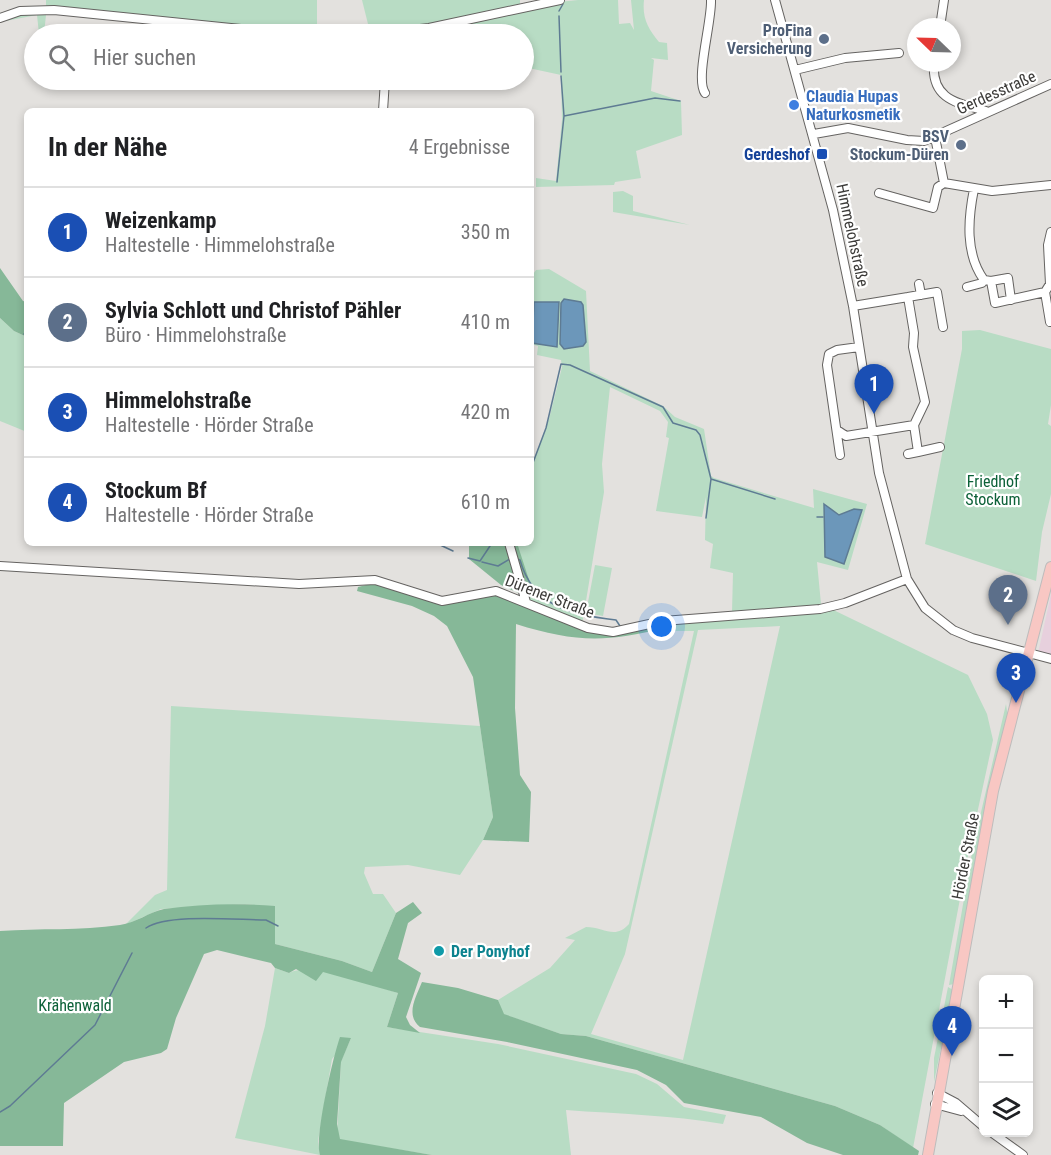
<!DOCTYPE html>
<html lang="de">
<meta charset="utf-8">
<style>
body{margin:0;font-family:"Roboto Condensed",sans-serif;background:#f6f6f6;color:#202124}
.controls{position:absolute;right:18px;bottom:18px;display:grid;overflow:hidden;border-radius:9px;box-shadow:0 3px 9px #0003}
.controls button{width:54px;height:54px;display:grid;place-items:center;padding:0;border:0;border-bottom:2px solid #e0e0e0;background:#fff;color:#202124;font:30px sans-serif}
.compass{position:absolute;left:907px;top:18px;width:54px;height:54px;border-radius:50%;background:#fff;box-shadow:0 3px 9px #0003;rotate:293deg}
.you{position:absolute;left:662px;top:627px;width:21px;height:21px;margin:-15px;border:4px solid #fff;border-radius:50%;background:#1a73e8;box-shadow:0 0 0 9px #1a73e833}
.badge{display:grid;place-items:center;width:39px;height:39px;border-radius:50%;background:#0f6b3f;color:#fff;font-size:20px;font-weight:700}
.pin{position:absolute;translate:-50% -50px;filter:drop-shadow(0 2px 3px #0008)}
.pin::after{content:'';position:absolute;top:32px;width:21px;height:18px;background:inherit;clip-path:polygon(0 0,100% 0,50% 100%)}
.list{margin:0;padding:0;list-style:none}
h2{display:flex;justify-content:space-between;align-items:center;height:78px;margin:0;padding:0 24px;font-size:26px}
h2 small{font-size:20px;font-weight:400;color:#757577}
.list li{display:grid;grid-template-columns:39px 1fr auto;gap:18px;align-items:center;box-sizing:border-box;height:90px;padding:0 24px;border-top:2px solid #e0e0e0}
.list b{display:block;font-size:22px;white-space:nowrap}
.list p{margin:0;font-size:20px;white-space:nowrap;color:#757577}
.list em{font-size:20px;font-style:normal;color:#757577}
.icon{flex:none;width:33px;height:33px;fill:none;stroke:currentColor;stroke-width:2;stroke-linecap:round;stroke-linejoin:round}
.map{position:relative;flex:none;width:1051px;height:1155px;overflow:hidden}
.search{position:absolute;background:#fff;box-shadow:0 3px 9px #0003;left:24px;top:24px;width:510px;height:66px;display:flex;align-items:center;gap:15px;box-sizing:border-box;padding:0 21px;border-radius:33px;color:#757577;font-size:22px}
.panel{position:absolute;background:#fff;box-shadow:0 3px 9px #0003;left:24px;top:108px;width:510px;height:438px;border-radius:9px}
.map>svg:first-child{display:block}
</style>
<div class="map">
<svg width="1051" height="1155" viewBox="0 0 1051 1155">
<rect width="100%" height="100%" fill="#e3e1de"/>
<path fill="#e7d0dd" d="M1051,594V662L1037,658Z"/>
<path fill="#b8dcc4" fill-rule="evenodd" d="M46,0H317V33L370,32L362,0H520V6L578,0H618L619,24L630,23L634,30L631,0H644C642,18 648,29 659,42L667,43L668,60L651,58L654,60L651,91L681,101L682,135L636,151L641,178L615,182L614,185L536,187V178L556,181L562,120L561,75L524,67V34H253L63,15H46L44,34H39L37,15L0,22L16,9L46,6Z
M623,191L633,196V211L690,225L613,212V192Z
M549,269L586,291L590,371L663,406L675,417L704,429L711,476L714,478L814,508L813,489L867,504L848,570L817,562L821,604L968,675L987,714L993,740L969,851L913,1148L880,1125L835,1106L586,1036L561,1034L503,1014L498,1000L550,968L575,940L565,938L586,927C604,927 615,940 629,924L694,631H671L664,628V623L732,612L733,573L710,568L713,544L705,540L706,497L702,517L656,511L669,438L666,437L668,422L660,411L610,387L602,464L604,492L582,625L544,613L521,596L517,543H531V467L549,419L562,367L561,360L537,355L538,346L531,344V277L536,270ZM780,626L683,1060L591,1034L625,954L698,630Z
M0,318L14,331L27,337V432L0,421Z
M980,330L1051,349V405L1048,424L1051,426V494L1042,532L1036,581L925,544L962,349V331Z
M595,565L612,568L603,616L586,613Z
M1006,704L1008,718L954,984L949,985L973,847Z
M171,706L480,726L493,817L483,840L460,875L408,865L365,867L364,873L373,894H383L396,913L372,972L342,961L275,944V907L244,904L161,909L125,925L155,895L167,890Z
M275,968L289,973C311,961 374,986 398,993L387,1027L498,1044L636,1074L657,1084L684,1107L726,1115L723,1124C671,1115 619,1114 566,1110L571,1155H432L340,1140L337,1135L341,1061L351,1038L332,1059L318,1141L320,1155L235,1138L265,1026Z
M948,987L953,990L934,1082V1058Z"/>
<path fill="#86b898" d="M0,268L23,301L27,302V337L14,331L0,318Z
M469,543H517L532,589L527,597L501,585L469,559Z
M374,583L438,604L497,594L601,633L664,623V628C606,643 573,642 516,624L515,708L520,775L531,792L529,842L483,840L493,817L473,677L447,626L434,616L412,606L357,591L358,587Z
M413,902L422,913L408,923L398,959L421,973L406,1017L410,1025L420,1033L387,1027L398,993L323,972L316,981L296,969L289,973L275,968L271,963L217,950L204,954L176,1018L167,1049L161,1053L124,1062L64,1103L63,1146H0V931C40,928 80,931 120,925C136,923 149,912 164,909C200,904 239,903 275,906V944L342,961L372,972L396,913Z
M422,982L458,988L498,1000L504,1014L561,1034L586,1036L835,1106L880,1125L919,1151L918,1155H843L807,1143L761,1117L684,1103L666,1085L637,1070L507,1042L420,1027C405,1015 416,997 422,982Z
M340,1037L351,1038L341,1062L337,1124L340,1139L432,1155H320C314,1138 333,1057 340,1037Z"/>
<path fill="#6c97ba" stroke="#5e7b93" stroke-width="1.5" d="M564,299L581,302L583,305L586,342L583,346L564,349L560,344L561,303Z
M534,302H559L557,347L532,343Z
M824,504L839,515L854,509L862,510L844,564L825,557Z"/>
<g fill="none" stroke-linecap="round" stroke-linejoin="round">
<path stroke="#5e7b93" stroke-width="1.5" d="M559,11L563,4
M559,16L561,72
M564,116L655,98L680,101
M557,182L564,116L561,76
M24,334H27
M531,468L546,428L561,364L570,365L663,407L673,423L696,430L700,435L711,479L706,518
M711,479L775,499
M817,517H823
M436,543L453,551
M468,558L480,561L492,543
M517,559L520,560C533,607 572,615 616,620L620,626
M482,562L498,566L510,559
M146,928C168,913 237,920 266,920L278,926
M0,1112L10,1106L95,1025L132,953"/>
<g stroke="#656361" stroke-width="10">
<path id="minor" d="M775,0L833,210L853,306L879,473L907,579L925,608L953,630L972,638L1051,659
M0,18L20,11L54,10L290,34
M940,27L944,0
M375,34L429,28L560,0
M934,63C931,100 958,103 986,111
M795,70L845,58L899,53
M705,93C695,79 712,21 711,0
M383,111L385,80
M814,134L848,128L907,140L924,141L1051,84
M935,137L944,183L992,191L1051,185
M974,189C968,219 965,254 984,280L991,281L995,303L1045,292
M879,193L933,208L938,187L944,183
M991,281L1008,278L1011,300
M919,284L921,295
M967,287L982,283L984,280
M853,306L908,297
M1050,322L1045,292L1050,284L1048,245L1051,232
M914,425L918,452L940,447
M837,430L846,436L914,425L925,402L913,347L914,333L908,297L937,292L943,327
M908,454L918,452
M840,455L827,365L829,354L837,350L859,347
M509,543L526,602
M0,566L299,584L375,580L442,601L496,591L588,628L613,632L663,621L820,609L845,603L907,579
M937,1093L956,1103L984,1127
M935,1104L961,1111
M991,1132L1023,1155"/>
</g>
<g stroke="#bdbcbc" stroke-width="12">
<path id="major" d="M928,1155L993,791L1051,567"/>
</g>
<use href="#minor" stroke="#fff" stroke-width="8"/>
<use href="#major" stroke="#f8c7c3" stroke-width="10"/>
</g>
<g fill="#5c6f8a" stroke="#fff" stroke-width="2">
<circle cx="824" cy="39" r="6"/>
<circle cx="961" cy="145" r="6"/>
</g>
<circle fill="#3f7fe0" stroke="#fff" stroke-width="2" cx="794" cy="105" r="6"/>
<rect fill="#1a4fb4" stroke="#fff" stroke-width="2" x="816" y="148" width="12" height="12" rx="3"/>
<circle fill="#0f9aa8" stroke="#fff" stroke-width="2" cx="439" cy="951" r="6"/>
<g text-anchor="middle" stroke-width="4.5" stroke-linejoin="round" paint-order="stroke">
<g font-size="16" font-weight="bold" fill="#4e5e75" stroke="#fff" text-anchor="end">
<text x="812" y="36">ProFina<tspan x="812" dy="18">Versicherung</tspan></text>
<text x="949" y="142">BSV<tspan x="949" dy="18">Stockum-Düren</tspan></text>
</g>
<g font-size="16" fill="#3c3b39" stroke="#fff">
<text transform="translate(996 92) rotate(-24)" y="6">Gerdesstraße</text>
<text transform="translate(853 235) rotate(78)" y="6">Himmelohstraße</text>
<text transform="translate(550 596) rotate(21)" y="6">Dürener Straße</text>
<text transform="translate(965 856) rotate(-79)" y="6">Hörder Straße</text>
</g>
<g font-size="16" font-weight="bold" fill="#366cbe" stroke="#fff" text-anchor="start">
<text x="806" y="102">Claudia Hupas<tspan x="806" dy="18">Naturkosmetik</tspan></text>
</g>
<g font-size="16" font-weight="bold" fill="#164399" stroke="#fff" text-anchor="end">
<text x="810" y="160">Gerdeshof</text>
</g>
<g font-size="16" fill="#0c6138" stroke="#fff">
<text x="993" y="487">Friedhof<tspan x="993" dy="18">Stockum</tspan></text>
<text x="75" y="1011">Krähenwald</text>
</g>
<g font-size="16" font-weight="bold" fill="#0d838f" stroke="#fff" text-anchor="start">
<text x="451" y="957">Der Ponyhof</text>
</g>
</g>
</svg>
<div class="controls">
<button>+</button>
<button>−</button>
<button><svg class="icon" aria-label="layers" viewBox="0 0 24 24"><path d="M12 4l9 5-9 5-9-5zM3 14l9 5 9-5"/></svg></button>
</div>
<svg class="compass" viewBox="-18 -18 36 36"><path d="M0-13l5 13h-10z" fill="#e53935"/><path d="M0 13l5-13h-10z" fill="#757577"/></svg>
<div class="you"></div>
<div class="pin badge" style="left:874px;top:414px;background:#1a4fb4">1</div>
<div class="pin badge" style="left:1008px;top:625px;background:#5c6f8a">2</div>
<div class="pin badge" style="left:1016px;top:703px;background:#1a4fb4">3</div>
<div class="pin badge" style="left:952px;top:1056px;background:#1a4fb4">4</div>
<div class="search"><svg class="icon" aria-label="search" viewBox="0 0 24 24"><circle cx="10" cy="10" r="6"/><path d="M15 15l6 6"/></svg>Hier suchen</div>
<section class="panel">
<h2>In der Nähe<small>4 Ergebnisse</small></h2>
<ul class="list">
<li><span class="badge" style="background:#1a4fb4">1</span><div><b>Weizenkamp</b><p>Haltestelle · Himmelohstraße</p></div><em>350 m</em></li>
<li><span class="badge" style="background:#5c6f8a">2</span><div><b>Sylvia Schlott und Christof Pähler</b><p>Büro · Himmelohstraße</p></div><em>410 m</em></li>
<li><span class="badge" style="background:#1a4fb4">3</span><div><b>Himmelohstraße</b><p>Haltestelle · Hörder Straße</p></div><em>420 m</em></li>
<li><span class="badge" style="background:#1a4fb4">4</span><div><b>Stockum Bf</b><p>Haltestelle · Hörder Straße</p></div><em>610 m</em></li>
</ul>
</section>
</div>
